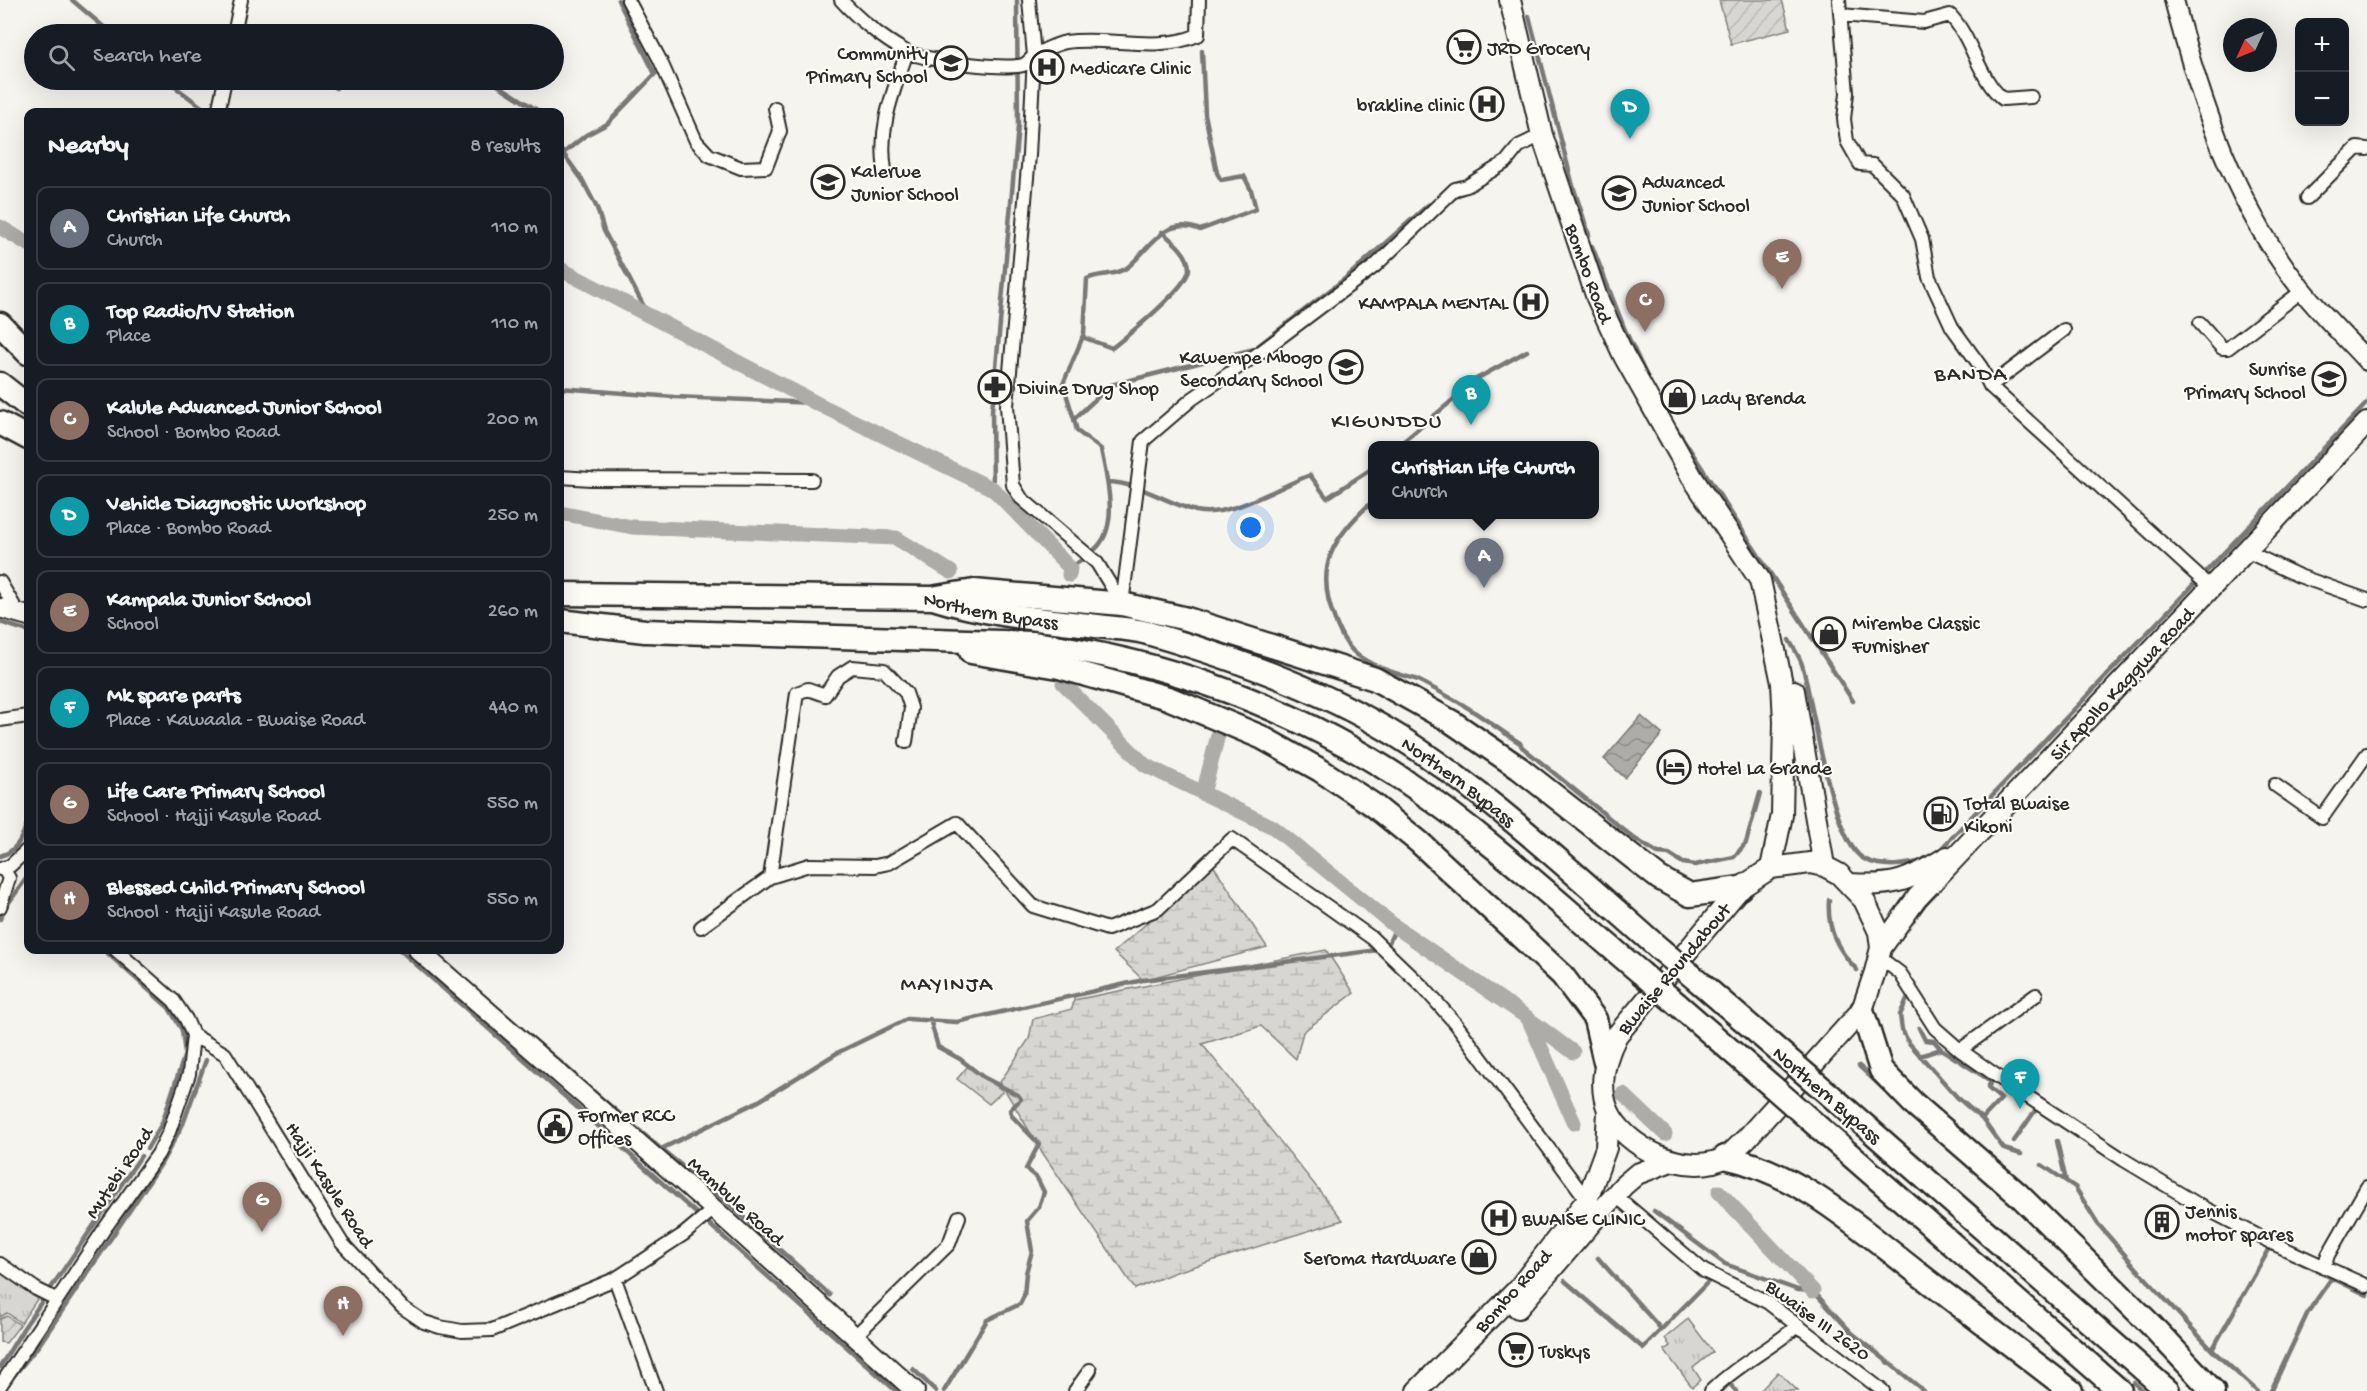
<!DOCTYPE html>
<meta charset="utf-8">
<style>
body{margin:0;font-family:"Gochi Hand",sans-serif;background:#20242c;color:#f1f3f6}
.controls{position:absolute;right:18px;top:18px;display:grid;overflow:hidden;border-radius:12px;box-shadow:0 6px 24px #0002}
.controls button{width:54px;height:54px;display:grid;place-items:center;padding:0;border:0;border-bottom:2px solid #363941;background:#171b24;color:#f1f3f6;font:30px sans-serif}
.compass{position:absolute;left:2223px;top:18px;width:54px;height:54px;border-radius:50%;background:#171b24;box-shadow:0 6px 24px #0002;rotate:226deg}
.you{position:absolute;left:1251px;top:528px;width:21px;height:21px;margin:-15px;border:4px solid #fff;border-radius:50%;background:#1a73e8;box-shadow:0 0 0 9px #1a73e833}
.badge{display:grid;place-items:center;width:39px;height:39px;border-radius:50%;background:#b45309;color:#fff;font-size:20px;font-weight:700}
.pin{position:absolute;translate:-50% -50px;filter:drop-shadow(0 2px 3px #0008)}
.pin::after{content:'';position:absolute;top:32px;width:21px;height:18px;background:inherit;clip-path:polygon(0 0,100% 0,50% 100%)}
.popup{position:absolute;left:1368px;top:441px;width:231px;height:78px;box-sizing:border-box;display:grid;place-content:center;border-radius:12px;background:#171b24;filter:drop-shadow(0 2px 4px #0005);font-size:20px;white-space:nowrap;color:#9ea1a6}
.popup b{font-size:22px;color:#f1f3f6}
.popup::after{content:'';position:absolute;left:50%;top:100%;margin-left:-12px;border:12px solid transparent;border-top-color:#171b24}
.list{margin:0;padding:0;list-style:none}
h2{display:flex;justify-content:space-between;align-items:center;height:78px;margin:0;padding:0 24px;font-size:26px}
h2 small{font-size:20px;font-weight:400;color:#9ea1a6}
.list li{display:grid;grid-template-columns:39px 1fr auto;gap:18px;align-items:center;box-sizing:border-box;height:84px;margin:0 12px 12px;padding:0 12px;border:2px solid #363941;border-radius:12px}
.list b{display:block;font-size:22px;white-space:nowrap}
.list p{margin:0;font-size:20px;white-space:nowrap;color:#9ea1a6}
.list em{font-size:20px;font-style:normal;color:#9ea1a6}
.icon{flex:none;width:33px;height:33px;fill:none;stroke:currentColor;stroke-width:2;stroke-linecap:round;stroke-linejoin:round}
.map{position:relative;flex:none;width:2367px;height:1391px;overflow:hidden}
.search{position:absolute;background:#171b24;box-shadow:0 6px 24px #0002;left:24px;top:24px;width:540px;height:66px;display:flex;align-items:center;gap:15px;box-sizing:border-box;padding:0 21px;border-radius:33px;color:#9ea1a6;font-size:22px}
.panel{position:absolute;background:#171b24;box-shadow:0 6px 24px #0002;left:24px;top:108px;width:540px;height:846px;border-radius:12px}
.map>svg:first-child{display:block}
</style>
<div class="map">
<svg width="2367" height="1391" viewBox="0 0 2367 1391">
<defs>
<pattern id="grass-tufts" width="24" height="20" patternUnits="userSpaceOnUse" patternTransform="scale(1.5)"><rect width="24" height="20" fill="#d7d6d2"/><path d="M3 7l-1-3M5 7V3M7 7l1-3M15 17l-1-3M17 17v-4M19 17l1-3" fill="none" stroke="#b9b8b4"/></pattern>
<pattern id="wetland-marsh" width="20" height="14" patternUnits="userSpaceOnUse" patternTransform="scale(1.5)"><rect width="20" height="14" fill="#d7d6d2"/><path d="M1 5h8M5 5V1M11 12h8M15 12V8" fill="none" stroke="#b9b8b4"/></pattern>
<pattern id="garden-furrows" width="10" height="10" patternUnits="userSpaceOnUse" patternTransform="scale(1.5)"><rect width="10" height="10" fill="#d7d6d2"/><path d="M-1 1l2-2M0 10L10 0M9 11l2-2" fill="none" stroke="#b9b8b4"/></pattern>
<pattern id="water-waves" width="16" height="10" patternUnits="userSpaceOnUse" patternTransform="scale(1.5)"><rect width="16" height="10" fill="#adaca9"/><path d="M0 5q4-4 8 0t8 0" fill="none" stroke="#8d8c8a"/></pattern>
</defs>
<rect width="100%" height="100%" fill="#f5f4ef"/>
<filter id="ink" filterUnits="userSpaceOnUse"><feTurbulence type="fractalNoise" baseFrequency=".0167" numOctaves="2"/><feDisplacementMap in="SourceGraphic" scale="12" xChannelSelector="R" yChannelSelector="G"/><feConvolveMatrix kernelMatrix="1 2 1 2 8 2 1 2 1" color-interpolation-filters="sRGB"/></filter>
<g filter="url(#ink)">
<path fill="url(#grass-tufts)" stroke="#81807e" stroke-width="1.5" d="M968,1066L1003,1091L989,1104L957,1079Z
M0,1269L38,1298L21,1323L7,1313L0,1317Z
M1688,1319L1713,1352L1693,1368L1701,1380L1692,1387L1664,1350L1670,1346L1665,1338Z
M1778,1372L1798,1391H1760Z"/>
<path fill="url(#wetland-marsh)" stroke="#81807e" stroke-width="1.5" d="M1213,865L1267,947L1143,980L1114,952Z
M1326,950L1354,993L1303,1032L1296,1059L1261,1026L1202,1044L1343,1220L1173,1273L1135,1289L1042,1152L1000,1082L1029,1039L1033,1019L1072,1009L1074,1000Z"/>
<path fill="url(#garden-furrows)" stroke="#81807e" stroke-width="1.5" d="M1719,0H1782L1790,29L1731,44Z
M7,1316L20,1325L6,1343L0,1342V1319Z"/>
<path fill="url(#water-waves)" stroke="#797877" stroke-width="1.5" d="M1641,716L1662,734L1625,778L1604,759Z"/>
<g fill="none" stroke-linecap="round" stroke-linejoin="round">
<path stroke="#797877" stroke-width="4.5" d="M72,0L112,34
M1529,16L1573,186L1589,235
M166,80L207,111
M490,80L540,112
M336,88L341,80
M560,149L583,181L597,208L604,231L649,316
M561,155L586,135L607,124L655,74L618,0
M1450,200L1466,191
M0,230L4,229
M1592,246L1625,330L1648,379
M1082,337L1112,348C1127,336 1189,286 1189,269C1189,254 1173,241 1162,232
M560,388L674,397L816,403
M1074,419L1063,384L1084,334L1087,279C1100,272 1115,277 1128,267C1150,249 1164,215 1200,230L1256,209L1251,190L1244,176L1221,180L1217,173L1205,114L1202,51
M1676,428L1853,701
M1398,446L1460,394V388L1527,351
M1108,482C1139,483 1167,503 1196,511C1229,519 1280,486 1310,475L1327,498L1373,468
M993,489L992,411L1018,126L1017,0
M1373,501C1334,536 1313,566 1335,620C1340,634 1347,648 1360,657C1378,669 1395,673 1415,679C1427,684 1439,692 1451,698C1476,711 1497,729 1520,743L1522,747L1635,839L1658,853L1669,854L1683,863L1695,865L1734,857L1746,843L1760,793
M1070,568C1080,561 1092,554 1099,545C1119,521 1106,476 1101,449L1077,431L1074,419L1111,385L1254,349L1347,277L1428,205L1436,203
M0,622L28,631
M1789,640C1794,649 1801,658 1803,668C1813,704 1832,843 1864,859C1883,869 1907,865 1927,860
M1936,854L2367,403
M0,856C18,851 22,837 28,821
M1829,900C1827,930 1837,949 1857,970
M0,919L5,908L28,876
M104,950L169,1008L182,1030L185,1054L162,1123L147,1149
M400,950L697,1214
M481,994L574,1074
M1907,999L1900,1015L1902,1030L1909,1043L1957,1097L1982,1119L2004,1149L2021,1154
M930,1019L938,1047L960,1059L983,1077L1018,1095L1021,1099L1010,1110L1012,1116L1039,1144L1026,1169L1037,1178L1044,1192L1039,1207L1027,1221L1032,1251L1026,1273L1024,1296L1020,1304L987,1320L944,1391
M1919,1028L1925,1040L1934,1041L1941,1049
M1920,1056L1941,1049L1991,1081L1988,1088L2001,1099L1982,1119
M1859,1066L1888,1093
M593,1091L661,1149L759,1101L837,1053L907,1019L957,1022L1143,980L1386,949L1396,927
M2014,1141L2037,1108
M2057,1141L2066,1181
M661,1149L722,1198L830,1295
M2042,1165L2075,1187L2098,1224L2139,1271L2212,1350L2257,1391
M1654,1211L1725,1264L1798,1290L1813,1291L1852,1333L1924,1391
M708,1223L896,1391
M1598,1258L1661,1329
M1565,1281L1643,1348L1708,1282
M2212,1350L2270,1248L2367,1295
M0,1367L23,1329L141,1156
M913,1369L936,1391
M11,1379L39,1345L161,1164L183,1124L206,1060
M2134,1383L2143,1391
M1722,1391L1729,1383L1736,1391
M2271,1391L2308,1312L2331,1279"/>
<path stroke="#adaca9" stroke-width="15" d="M0,227L28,244
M560,269L816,403L993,489L1070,568L1069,575
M560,513L632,527L896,538L951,572
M1063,683L1145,765L1273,827L1396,927L1528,1018L1574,1123
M1203,794L1219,731
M1530,1020L1573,1052
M1623,1094L1665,1134
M1719,1192L1813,1291"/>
<g stroke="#2b2b2b" stroke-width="16">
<path id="street" d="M628,0L660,60L696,141L709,155L741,168L766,167L780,131L775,108
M841,0C858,19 883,39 905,51C921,60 1005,70 1023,65C1028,63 1029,60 1033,57C1040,51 1057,44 1066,42C1110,36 1156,53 1198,35L1199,0
M1029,0L1034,56L1029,155L1007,406L1013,485L1021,498L1097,563L1122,604
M1839,0L1847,93L1844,119L1847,141L1860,164L1873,165L1903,195L1922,239L1929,277L1952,327L1981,367L1990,386L2210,587
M1841,15L1924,22L1950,15C1973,39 1978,78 2003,99L2031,97
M234,34L241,0
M218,112L225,80
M885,170C878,126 893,93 907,52
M2307,198L2357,148L2367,149
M2200,323L2222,348H2228L2302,291
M1990,386L2064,330
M560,477L591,479L812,480
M2244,550L2299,576L2367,600
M0,582L17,611
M1122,604L1143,441L1192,399L1262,351L1375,266L1455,189L1467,186L1506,162L1519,146L1542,135
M0,720L28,716
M2275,785L2322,818L2367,754
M0,869L10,866L28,849
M770,877L797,693L808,689L825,695L838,676L852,667L884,670L906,693L911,708L906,742
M0,907L9,878L3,868
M701,927L770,877L809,865L875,866L889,863L957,823L1033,906L1108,929L1158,909L1232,839L1372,938L1424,988L1456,1024L1587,1200
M1879,957L1900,973L1935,1028L1960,1050L2004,1081L2124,1160L2199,1205L2270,1242L2367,1286
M193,1035L225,1054L342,1243L402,1307L424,1322L440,1327L462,1331L492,1330L615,1279L684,1234L714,1209
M1960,1050L2036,995
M1615,1195L1704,1271L1767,1302L1883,1391
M0,1264L36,1289L56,1299
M2324,1267L2328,1255L2367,1187
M615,1279L656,1391
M854,1337L949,1244L959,1217
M0,1386L105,1228L158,1154L169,1132L189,1074L193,1035L186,1019L174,1001L116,950
M1075,1391L1090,1370
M1711,1391C1738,1364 1768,1351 1797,1326"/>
</g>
<g stroke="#2b2b2b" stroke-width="22">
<path id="secondary" d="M2174,0C2200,101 2236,208 2302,290C2322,315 2346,338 2367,361
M0,608L28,616
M418,950L714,1209L915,1391"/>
</g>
<g stroke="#2b2b2b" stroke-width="24">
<path id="primary" d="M1510,0L1542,135L1597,298L1624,356L1692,477L1760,580L1782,683L1784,722L1782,815L1771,868
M1794,691L1824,866
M1810,863L1824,866L1839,874L1864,900L1879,932L1881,948L1875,972L1862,1010L1746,1139C1740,1144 1733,1153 1726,1157C1688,1178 1624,1148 1608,1110C1598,1085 1605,1058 1617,1035L1740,888L1771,868Z
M1851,884C1895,887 1910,880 1947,857
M1881,948L1917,898L2367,423
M1518,1308L1623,1186L1637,1174L1671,1161
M1417,1391L1518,1289L1587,1200L1606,1148L1608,1111"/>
</g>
<g stroke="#2b2b2b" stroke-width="27">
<g id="highway">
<path d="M0,324L28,353"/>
<path d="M0,384L28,406"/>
<path d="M0,423L28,438"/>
<path id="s1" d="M560,594L933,598C984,614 1036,619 1089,625C1109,628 1132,628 1151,634C1240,660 1335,694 1413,746C1501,805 1581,880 1661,950"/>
<path d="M937,597L974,591L1122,604L1187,619L1375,679L1452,722L1519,768L1659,878L1690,895L1740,888"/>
<path d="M560,621L645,631L1032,643C1166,660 1296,708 1408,783C1491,839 1565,909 1641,973"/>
<path d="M971,652L1059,667L1168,698L1261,737L1320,770L1372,804L1419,842L1562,975L1595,1019L1605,1062"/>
<path d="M1698,981L1795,1065"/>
<path d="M1677,1004L1774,1088"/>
<path d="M1862,1010L1881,1070L1913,1103L2019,1195L2151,1325L2213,1391"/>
<path d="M1830,1095L2168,1391"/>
<path d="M1808,1118L2120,1391"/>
<path d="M1725,1157C1799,1173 1857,1226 1915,1271C1967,1311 2019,1351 2071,1391"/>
</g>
</g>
<use href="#street" stroke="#fdfcf7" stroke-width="12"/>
<use href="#secondary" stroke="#fdfcf7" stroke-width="18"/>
<use href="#primary" stroke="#fdfcf7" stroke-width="20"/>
<use href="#highway" stroke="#fdfcf7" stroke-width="22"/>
<g stroke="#2b2b2b" stroke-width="27" stroke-linecap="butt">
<path id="highway-bridge" d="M1661,950L1698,981
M1641,973L1677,1004
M1795,1065L1830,1095
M1774,1088L1808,1118"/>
</g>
<use href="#highway-bridge" stroke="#fdfcf7" stroke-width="22"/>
</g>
</g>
<defs>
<g id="supermarket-ring" transform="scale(1.725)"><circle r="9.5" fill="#fdfcf7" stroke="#2b2b2b" stroke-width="1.5"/><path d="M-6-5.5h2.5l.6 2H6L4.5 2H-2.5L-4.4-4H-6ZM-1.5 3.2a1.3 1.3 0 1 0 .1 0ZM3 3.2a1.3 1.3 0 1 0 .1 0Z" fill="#2b2b2b"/></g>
<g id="school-ring" transform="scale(1.725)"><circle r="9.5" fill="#fdfcf7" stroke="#2b2b2b" stroke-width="1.5"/><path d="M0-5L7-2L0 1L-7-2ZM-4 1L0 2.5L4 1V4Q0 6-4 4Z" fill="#2b2b2b"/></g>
<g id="hospital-ring" transform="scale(1.725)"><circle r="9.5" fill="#fdfcf7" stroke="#2b2b2b" stroke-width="1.5"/><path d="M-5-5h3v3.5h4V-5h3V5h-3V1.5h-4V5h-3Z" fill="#2b2b2b"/></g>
<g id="pharmacy-ring" transform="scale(1.725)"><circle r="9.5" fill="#fdfcf7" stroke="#2b2b2b" stroke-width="1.5"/><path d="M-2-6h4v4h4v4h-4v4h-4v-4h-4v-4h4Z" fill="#2b2b2b"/></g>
<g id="shop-ring" transform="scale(1.725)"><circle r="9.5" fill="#fdfcf7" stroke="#2b2b2b" stroke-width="1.5"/><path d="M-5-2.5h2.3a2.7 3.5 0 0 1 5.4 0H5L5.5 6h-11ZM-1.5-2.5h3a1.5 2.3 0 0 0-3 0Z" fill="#2b2b2b"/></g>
<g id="hotel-ring" transform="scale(1.725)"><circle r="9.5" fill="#fdfcf7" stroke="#2b2b2b" stroke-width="1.5"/><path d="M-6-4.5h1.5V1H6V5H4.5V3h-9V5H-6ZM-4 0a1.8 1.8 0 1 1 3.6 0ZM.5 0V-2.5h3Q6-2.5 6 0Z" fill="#2b2b2b"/></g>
<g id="fuel-ring" transform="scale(1.725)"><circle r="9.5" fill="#fdfcf7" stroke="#2b2b2b" stroke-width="1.5"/><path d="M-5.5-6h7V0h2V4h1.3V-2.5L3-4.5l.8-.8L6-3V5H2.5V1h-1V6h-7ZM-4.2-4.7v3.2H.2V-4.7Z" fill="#2b2b2b"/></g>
<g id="civic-ring" transform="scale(1.725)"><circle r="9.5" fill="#fdfcf7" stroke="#2b2b2b" stroke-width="1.5"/><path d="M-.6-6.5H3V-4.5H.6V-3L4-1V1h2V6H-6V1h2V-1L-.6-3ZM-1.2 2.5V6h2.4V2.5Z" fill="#2b2b2b"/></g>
<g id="building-ring" transform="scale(1.725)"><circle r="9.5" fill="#fdfcf7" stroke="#2b2b2b" stroke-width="1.5"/><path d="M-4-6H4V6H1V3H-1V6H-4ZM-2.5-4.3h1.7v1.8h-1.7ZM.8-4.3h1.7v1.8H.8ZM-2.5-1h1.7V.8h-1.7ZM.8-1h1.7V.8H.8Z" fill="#2b2b2b"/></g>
</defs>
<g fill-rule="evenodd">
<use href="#supermarket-ring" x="1464" y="47"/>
<use href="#school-ring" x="951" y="63"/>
<use href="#hospital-ring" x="1047" y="67"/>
<use href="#hospital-ring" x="1487" y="104"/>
<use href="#school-ring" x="828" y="182"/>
<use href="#school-ring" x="1619" y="193"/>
<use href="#hospital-ring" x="1531" y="302"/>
<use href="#school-ring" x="1346" y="367"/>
<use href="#school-ring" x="2329" y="379"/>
<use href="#pharmacy-ring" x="995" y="387"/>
<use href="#shop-ring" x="1678" y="397"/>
<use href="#shop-ring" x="1829" y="634"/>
<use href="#hotel-ring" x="1674" y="767"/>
<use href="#fuel-ring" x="1941" y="814"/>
<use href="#civic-ring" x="555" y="1126"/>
<use href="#hospital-ring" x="1499" y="1218"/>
<use href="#building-ring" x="2162" y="1222"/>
<use href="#shop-ring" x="1479" y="1257"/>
<use href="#supermarket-ring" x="1516" y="1350"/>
</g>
<g text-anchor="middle" stroke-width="4.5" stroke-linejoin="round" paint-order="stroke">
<g font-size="20" fill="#2b2b2b" stroke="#fdfcf7" text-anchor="start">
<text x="1487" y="54">JRD Grocery</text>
<text x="928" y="59" text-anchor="end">Community<tspan x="928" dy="23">Primary School</tspan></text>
<text x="1070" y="74">Medicare Clinic</text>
<text x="1464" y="111" text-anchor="end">brakline clinic</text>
<text x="851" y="177">Kalerwe<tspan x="851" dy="23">Junior School</tspan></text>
<text x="1642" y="188">Advanced<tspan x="1642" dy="23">Junior School</tspan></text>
<text x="1508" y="309" text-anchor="end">KAMPALA MENTAL</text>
<text x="1323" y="363" text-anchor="end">Kawempe Mbogo<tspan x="1323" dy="23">Secondary School</tspan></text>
<text x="2306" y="375" text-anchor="end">Sunrise<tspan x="2306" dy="23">Primary School</tspan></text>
<text x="1018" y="394">Divine Drug Shop</text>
<text x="1701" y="404">Lady Brenda</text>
<text x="1852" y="629">Mirembe Classic<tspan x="1852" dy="23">Furnisher</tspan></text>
<text x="1697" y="774">Hotel La Grande</text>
<text x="1964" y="809">Total Bwaise<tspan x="1964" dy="23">Kikoni</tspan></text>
<text x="578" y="1121">Former RCC<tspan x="578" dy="23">Offices</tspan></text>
<text x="2185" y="1217">Jennis<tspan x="2185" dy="23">motor spares</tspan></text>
<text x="1522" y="1225">BWAISE CLINIC</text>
<text x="1456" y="1264" text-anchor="end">Seroma Hardware</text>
<text x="1539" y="1357">Tuskys</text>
</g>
<g font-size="20" fill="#2b2b2b" stroke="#fdfcf7">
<text transform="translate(1590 273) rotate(70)" y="7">Bombo Road</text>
<text dy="7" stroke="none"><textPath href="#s1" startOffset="432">Northern Bypass</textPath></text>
<text transform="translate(2121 683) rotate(-47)" y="7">Sir Apollo Kaggwa Road</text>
<text dy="7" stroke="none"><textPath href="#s1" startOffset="938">Northern Bypass</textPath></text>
<text transform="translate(1673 968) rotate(-50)" y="7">Bwaise Roundabout</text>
<text transform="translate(1828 1094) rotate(41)" y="7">Northern Bypass</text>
<text transform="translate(118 1172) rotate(-56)" y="7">Mutebi Road</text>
<text transform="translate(331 1184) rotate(57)" y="7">Hajji Kasule Road</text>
<text transform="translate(737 1200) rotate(42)" y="7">Mambule Road</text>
<text transform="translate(1512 1290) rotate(-48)" y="7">Bombo Road</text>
<text transform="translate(1819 1319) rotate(36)" y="7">Bwaise III 2620</text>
</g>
<g font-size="22" letter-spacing="1.5" fill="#2b2b2b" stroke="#fdfcf7">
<text x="1971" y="380">BANDA</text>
<text x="1387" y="427">KIGUNDDU</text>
<text x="947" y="990">MAYINJA</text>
</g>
</g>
</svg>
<div class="controls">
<button>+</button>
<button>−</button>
</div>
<svg class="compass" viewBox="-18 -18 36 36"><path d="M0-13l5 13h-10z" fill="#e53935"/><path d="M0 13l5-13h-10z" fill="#9ea1a6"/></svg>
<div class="you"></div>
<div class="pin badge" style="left:1484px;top:588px;background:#6b7280">A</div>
<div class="popup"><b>Christian Life Church</b>Church</div>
<div class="pin badge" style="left:1471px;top:425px;background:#0f9aa8">B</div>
<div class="pin badge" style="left:1645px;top:332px;background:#8d6e63">C</div>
<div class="pin badge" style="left:1630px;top:139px;background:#0f9aa8">D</div>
<div class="pin badge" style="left:1782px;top:289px;background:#8d6e63">E</div>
<div class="pin badge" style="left:2020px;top:1109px;background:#0f9aa8">F</div>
<div class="pin badge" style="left:262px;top:1232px;background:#8d6e63">G</div>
<div class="pin badge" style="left:343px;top:1336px;background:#8d6e63">H</div>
<div class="search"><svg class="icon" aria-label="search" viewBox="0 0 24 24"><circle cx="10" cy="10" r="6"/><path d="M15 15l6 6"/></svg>Search here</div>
<section class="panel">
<h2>Nearby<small>8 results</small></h2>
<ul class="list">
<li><span class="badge" style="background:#6b7280">A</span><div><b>Christian Life Church</b><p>Church</p></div><em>110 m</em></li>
<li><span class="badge" style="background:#0f9aa8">B</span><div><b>Top Radio/TV Station</b><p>Place</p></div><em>110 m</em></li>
<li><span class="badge" style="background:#8d6e63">C</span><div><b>Kalule Advanced Junior School</b><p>School · Bombo Road</p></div><em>200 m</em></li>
<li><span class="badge" style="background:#0f9aa8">D</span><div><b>Vehicle Diagnostic Workshop</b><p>Place · Bombo Road</p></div><em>250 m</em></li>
<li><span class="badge" style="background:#8d6e63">E</span><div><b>Kampala Junior School</b><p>School</p></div><em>260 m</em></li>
<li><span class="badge" style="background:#0f9aa8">F</span><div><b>Mk spare parts</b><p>Place · Kawaala - Bwaise Road</p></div><em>440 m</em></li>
<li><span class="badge" style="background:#8d6e63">G</span><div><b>Life Care Primary School</b><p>School · Hajji Kasule Road</p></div><em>550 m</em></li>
<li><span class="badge" style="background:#8d6e63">H</span><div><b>Blessed Child Primary School</b><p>School · Hajji Kasule Road</p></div><em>550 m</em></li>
</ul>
</section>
</div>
